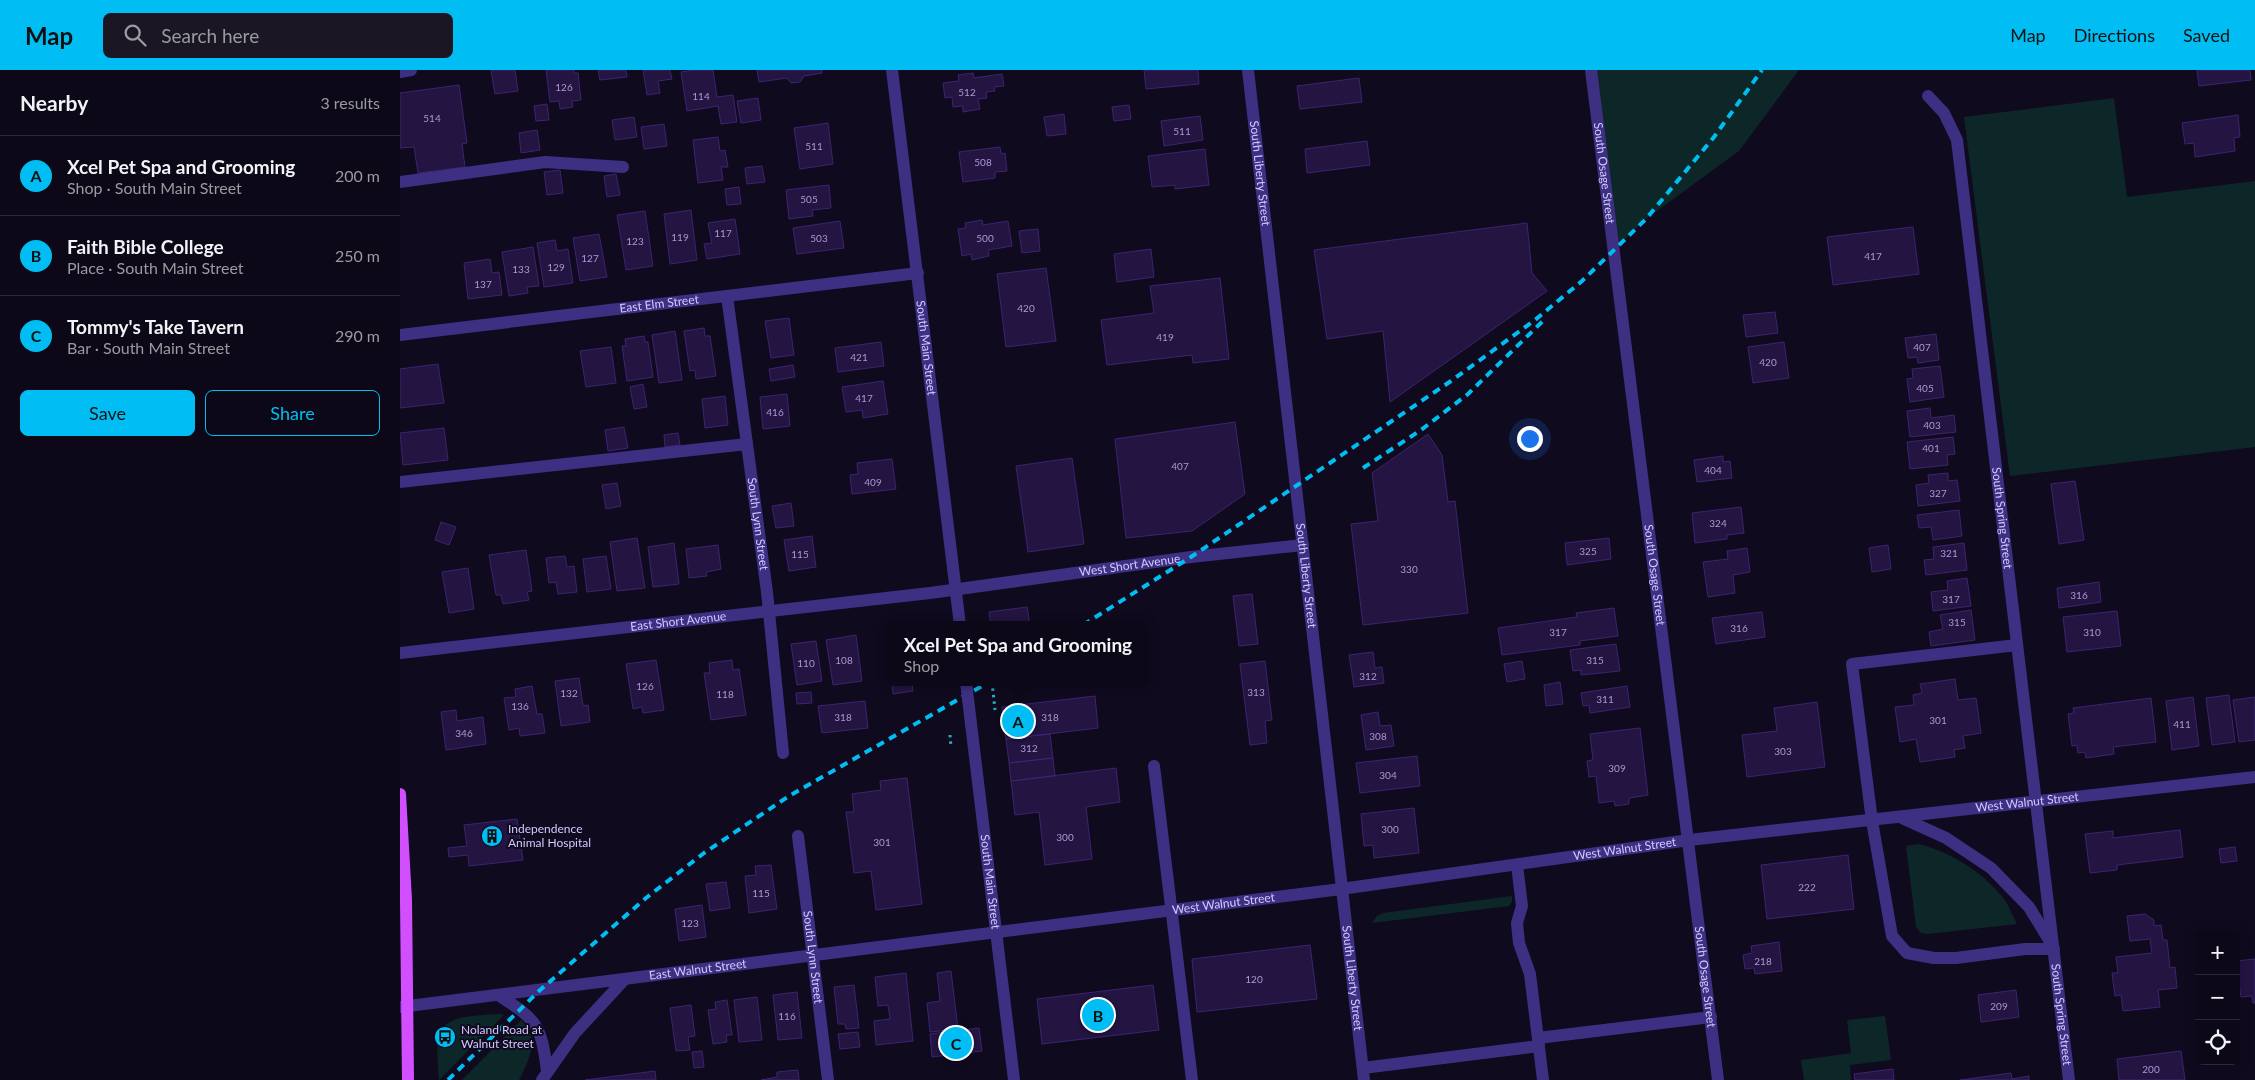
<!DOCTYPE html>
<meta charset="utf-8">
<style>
body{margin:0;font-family:Lato,sans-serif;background:#1a1624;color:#f1f3f6}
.controls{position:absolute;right:15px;bottom:15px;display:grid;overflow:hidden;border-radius:8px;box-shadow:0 2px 12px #0003}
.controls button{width:45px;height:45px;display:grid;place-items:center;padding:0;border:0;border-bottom:1px solid #2c2936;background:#0c0817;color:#f1f3f6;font:25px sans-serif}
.you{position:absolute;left:1129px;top:368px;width:18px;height:18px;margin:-12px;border:4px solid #fff;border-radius:50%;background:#1a73e8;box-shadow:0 0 0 8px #1a73e833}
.badge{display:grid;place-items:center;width:32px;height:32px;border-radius:50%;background:#00bef3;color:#111;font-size:16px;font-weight:700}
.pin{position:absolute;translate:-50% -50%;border:2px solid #fff;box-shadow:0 1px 5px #0006}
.popup{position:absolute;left:487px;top:551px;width:262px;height:65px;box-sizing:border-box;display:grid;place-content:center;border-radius:8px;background:#0c0817;filter:drop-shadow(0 1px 4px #0005);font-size:16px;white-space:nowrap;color:#9a9aa1}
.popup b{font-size:19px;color:#f1f3f6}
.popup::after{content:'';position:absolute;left:50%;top:100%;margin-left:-10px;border:10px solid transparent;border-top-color:#0c0817}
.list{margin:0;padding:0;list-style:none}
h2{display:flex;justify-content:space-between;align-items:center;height:65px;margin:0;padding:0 20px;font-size:21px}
h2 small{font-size:16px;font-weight:400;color:#9a9aa1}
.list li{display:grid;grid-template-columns:32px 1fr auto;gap:15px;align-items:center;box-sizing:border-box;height:80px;padding:0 20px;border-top:1px solid #2c2936}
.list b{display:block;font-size:19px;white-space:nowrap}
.list p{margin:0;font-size:16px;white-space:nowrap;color:#9a9aa1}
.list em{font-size:16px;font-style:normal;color:#9a9aa1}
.actions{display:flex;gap:10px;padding:15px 20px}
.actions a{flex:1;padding:11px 0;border:1px solid #00bef3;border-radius:8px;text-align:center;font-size:18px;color:#00bef3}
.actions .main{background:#00bef3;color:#111}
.icon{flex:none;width:28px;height:28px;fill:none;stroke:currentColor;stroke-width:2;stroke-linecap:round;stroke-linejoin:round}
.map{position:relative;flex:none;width:1855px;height:1010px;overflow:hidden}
header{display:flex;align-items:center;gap:30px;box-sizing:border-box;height:70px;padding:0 25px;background:#00bef3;color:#111}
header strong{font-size:24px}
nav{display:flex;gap:28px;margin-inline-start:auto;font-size:18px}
.search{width:350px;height:45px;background:#1a1624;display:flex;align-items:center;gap:12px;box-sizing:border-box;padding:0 18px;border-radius:8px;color:#9a9aa1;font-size:19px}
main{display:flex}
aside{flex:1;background:#0c0817}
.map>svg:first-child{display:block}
</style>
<header>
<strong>Map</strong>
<div class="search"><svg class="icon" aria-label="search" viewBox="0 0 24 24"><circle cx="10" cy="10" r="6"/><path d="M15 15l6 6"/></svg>Search here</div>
<nav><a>Map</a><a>Directions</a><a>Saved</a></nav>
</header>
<main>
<aside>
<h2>Nearby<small>3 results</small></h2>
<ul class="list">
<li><span class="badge">A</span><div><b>Xcel Pet Spa and Grooming</b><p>Shop · South Main Street</p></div><em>200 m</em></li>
<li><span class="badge">B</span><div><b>Faith Bible College</b><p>Place · South Main Street</p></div><em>250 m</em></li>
<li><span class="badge">C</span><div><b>Tommy's Take Tavern</b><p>Bar · South Main Street</p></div><em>290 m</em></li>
</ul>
<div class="actions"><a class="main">Save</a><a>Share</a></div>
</aside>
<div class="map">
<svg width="1855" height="1010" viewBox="0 0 1855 1010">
<rect width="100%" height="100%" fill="#100a1f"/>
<path fill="#0d2729" d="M1191,0H1399L1339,81L1246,149L1213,181Z
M1714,28L1727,127L1855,111V377L1610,406L1564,47Z
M1519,774C1552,783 1583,802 1604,829C1609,836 1613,846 1617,854L1528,864L1521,863L1516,857L1506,776Z
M1112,826V832L1109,836L972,853L977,846L983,843Z
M100,944L104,945L39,1010C38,996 36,980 39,967C43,943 81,946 100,944Z
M1485,946L1491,990L1450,995L1451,1010H1404L1401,990L1451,983L1447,950Z
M121,950C141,968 129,990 119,1010H62Z"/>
<path fill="#231442" stroke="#3c2470" d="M91,0H115L118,21L95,24Z
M146,0H174V3H178L181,30L172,31L173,37L160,39L159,31L150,32Z
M198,0H226L227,7L200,10Z
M243,0H270L272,9L258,11L260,23L247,25Z
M294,0H313L317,27L333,25L337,52L321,54L318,36L287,41L281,2Z
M357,0H422V3L404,6L400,12L391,13L387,8L359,12Z
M744,0H798L799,14L746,19Z
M1797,0H1850L1851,10L1799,16Z
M573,3L574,8L602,4L604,16L594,17L595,21L586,22L587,28L578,29L580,39L563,42V36L553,37L552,27L545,28L543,13L559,11L558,5Z
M959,8L962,32L900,39L897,16Z
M59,15L67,73L62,74L65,97L18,103L14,77L0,78V23Z
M358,28L361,50L341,53L337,31Z
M147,34L149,50L136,51L134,36Z
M729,35L731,49L714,51L712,37Z
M664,44L666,64L647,66L644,47Z
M1838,45L1840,67L1834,68L1835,81L1795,87L1794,73L1785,74L1782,53Z
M800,46L803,70L764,76L761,51Z
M234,47L237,67L215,70L212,50Z
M428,53L433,94L400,99L394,58Z
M264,54L267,76L244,79L241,57Z
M137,60L140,80L121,83L119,63Z
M318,67L320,81L325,80L328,97H321L323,110L298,113L293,70Z
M967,71L970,95L907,103L905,79Z
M600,77L601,84L605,83L607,101L595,102V108L563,112L559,82Z
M805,79L809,115L775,119V115L752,117L748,86Z
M362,96L365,112L347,114L345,98Z
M160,100L163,123L147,125L144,102Z
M216,104L220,125L207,127L204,106Z
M429,115L431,138L412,140L413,146L389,149L386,120Z
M339,117L341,134L327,135L325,119Z
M291,140L297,190L270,194L264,144Z
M245,141L253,196L226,200L217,145Z
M335,149L340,184L307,189L304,174L312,173L308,153Z
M582,150L583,155L608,151L612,176L588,180L589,186L572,190L571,184L562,186L558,159L566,158L565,153Z
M440,151L444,178L397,184L393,158Z
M1127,153L1132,203L1147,221L990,332L983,261L927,269L914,180Z
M1513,157L1519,204L1433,215L1427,167Z
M638,159L640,181L622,183L619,161Z
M199,164L207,207L180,211L173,168Z
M155,170L157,181L168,179L173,213L144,217L137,173Z
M133,177L139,216L127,217L128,223L109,226L102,182Z
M751,179L754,207L717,212L714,184Z
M90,189L92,203L99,202L102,225L68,229L64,193Z
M646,198L656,271L606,277L597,204Z
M820,208L829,289L793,293L792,285L707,295L701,250L754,243L750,216Z
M1375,242L1378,263L1346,267L1343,245Z
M389,248L394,285L371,288L365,251Z
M304,258L305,266H310L316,306L296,309L295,300L290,301L284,261Z
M275,261L282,310L259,313L252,265Z
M1536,264L1539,290L1518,293L1517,287L1508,288L1505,268Z
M244,266L245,272H248L253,307L227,311L222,276H226L225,269Z
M481,272L484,296L438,302L435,278Z
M1384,272L1389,308L1353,313L1348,277Z
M211,277L216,313L186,317L180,281Z
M38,294L44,333L0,338V299Z
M393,295L395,307L371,311L369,299Z
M1540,296L1544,327L1510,332L1507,309L1513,308L1512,299Z
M483,311L488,344L463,348L462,340L446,342L442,317Z
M243,314L247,337L234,339L230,317Z
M387,324L390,356L363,359L360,327Z
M325,326L328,355L305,358L302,329Z
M1530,338L1531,348L1554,345L1556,362L1510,367L1507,341Z
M835,352L845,424L792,461L726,468L715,369Z
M224,357L228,378L208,381L205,360Z
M44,358L48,390L3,395L0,363Z
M278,363L280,375L265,377L264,365Z
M1028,364L1042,385L1048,432L1055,431L1068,543L963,555L951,454L978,451L972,403Z
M1553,367L1555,384L1547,385L1548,395L1510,399L1507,372Z
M1323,386V392L1330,391L1332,408L1297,412L1294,390Z
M672,388L684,474L628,482L616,396Z
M492,389L496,419L452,424L450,405L458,404L457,393Z
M1548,403V411L1557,410L1560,431L1518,436L1516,415L1529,413L1528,405Z
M1675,411L1684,470L1659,474L1651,414Z
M217,413L221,436L206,439L202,415Z
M391,433L394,456L376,458L372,436Z
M1341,437L1344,463L1327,465V469L1295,473L1292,443Z
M1559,440L1562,466L1533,470L1531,457L1519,458L1517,445Z
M41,452L56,457L49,475L35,470Z
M412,466L416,497L389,501L384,470Z
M237,468L245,518L217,521L210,472Z
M1209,468L1211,489L1167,495L1165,473Z
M274,473L279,514L253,517L248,477Z
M1564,473L1567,500L1526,505L1524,490L1534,489L1533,477Z
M318,475L321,499L306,502L307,506L289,508L286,479Z
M1488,475L1491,499L1472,502L1469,478Z
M1347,478L1350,502L1333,505L1335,523L1308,527L1303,492L1328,489L1327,481Z
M126,480L132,521L127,522L129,530L103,534L101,525H96L89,485Z
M165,486L167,497L174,496L177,522L158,524L156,512L149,513L146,488Z
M206,486L211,519L187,522L183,489Z
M68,498L74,539L49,543L42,502Z
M1567,508L1571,536L1533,541L1531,522L1548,520L1547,511Z
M1699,512L1701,532L1659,538L1657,518Z
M852,524L858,574L839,576L833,526Z
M627,537L630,555H591L589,542Z
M1214,538L1218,566L1180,571V575L1102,585L1098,558L1177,547L1176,543Z
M1571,540L1575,570L1531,576L1529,562L1543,559L1540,545Z
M1717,541L1721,576L1667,582L1663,547Z
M1362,542L1365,567L1316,574L1312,548Z
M456,565L462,611L433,615L426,570Z
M416,571L422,611L397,615L391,574Z
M1216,574L1220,601L1181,605V600L1173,601L1170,580Z
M973,582L975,598L982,597L984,613L954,617L949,585Z
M256,590L264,640L243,643L242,637L233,639L226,594Z
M332,590L333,600L339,599L346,645L311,650L304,603H310L309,593Z
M865,591L872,650L865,651L867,673L850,675L840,594Z
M1122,591L1125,609L1107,612L1104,594Z
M179,608L183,636L188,635L190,652L161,656L155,611Z
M1555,609L1558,630L1576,628L1581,663L1563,666L1565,678L1554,680L1555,687L1520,692L1516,669L1500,672L1495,637L1514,635L1513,625L1522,623L1520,614Z
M492,612H512L513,621L493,624Z
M1160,612L1163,634L1146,636L1144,615Z
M132,616L137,644H142L145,663L120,666L119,658L109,660L104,628L116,627L115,619Z
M1227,616L1230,637L1190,643L1189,635L1183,636L1181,623Z
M411,622L412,633L397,634L396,623Z
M1829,625L1835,672L1812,675L1806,628Z
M695,626L698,658L606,669L602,637Z
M1793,627L1799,676L1772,680L1766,631Z
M1855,627V670L1839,672L1833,630Z
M1751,628L1756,672L1713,677L1714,684L1686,688L1685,682L1678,683L1677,675L1672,676L1668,644L1674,643L1673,638Z
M465,631L468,658L422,663L418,636Z
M1417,632L1425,697L1347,707L1342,665L1377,661L1374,638Z
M56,640L57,651L83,647L86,674L46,680L41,642Z
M978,642L980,656L991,655L994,676L966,680L961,645Z
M1240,658L1248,725L1229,728V734L1215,736L1214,731L1199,733L1196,706L1189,707L1187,691L1193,690L1190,664Z
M650,664L653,688L609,693L606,669Z
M1017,686L1020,716L960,723L956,693Z
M653,688L655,706L611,711L609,693Z
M716,698L720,732L686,737L692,789L645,795L639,742L615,745L611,711Z
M507,708L522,834L476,840L471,801L454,803L446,742H454L452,724L481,720L480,711Z
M1014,738L1019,783L974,788L973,775L964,776L961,744Z
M117,749L123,790L69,796L68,785L49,787L48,778L67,776L64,755Z
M1780,760L1783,787L1717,795V800L1690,803L1685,764L1713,761V768Z
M1835,777L1837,791L1821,793L1819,779Z
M1448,785L1454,839L1367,849L1361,795Z
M371,795L377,839L349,843L345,806L356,805L355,796Z
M326,812L330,838L310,841L306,814Z
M302,835L306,867L279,871L275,839Z
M1745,844L1754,850V856L1761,855L1763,870H1767L1770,898L1775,897L1777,918L1758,920L1760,937L1723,941L1721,925L1715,926L1712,903H1718L1716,887L1752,883L1750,869L1730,871L1727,846Z
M1379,872L1382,901L1355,904L1354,898L1345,899L1343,885L1352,883L1351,876Z
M910,875L917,929L797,942L792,889Z
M1855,889V933H1853L1852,926L1841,927L1836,891Z
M551,901L558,959L530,962L527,933L540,931L537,903Z
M506,903L513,971L476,975L474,951L490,949L488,935L478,936L475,907Z
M454,915L459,958L446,959L445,954H438L434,917Z
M753,915L759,960L642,974L637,929Z
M1616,920L1619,947L1581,952L1578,925Z
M397,922L402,968L378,970L373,925Z
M357,927L362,970L339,972L334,930Z
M327,930L332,965H326L327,972L313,974L308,940L316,939L315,932Z
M291,935L295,966L288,967L290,980L276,981L270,938Z
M579,958L582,981L532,987L530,964Z
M458,962L460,977L440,979L438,964Z
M302,981L304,997L294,998L292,982Z
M1781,981L1785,1010H1719L1717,989Z
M1493,999L1494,1010H1455L1454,1004Z
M398,1000L399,1010H361L377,1007V1002Z
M255,1001L256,1010H185Z
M1611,1003L1612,1009L1629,1006V1010H1560Z"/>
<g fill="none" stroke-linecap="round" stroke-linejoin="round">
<path stroke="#22b1ba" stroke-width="3" stroke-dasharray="2.5 4" stroke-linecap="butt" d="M592,612L595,640
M550,665L551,677"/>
<g stroke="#3d3083" stroke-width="12">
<path id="s1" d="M492,0L560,555"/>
<path id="s2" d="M848,0L964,1010"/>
<path id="s3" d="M1191,0L1318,1010"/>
<path d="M0,2L11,0"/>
<path id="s4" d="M1528,26L1544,43L1557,70L1669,1010"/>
<path d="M0,112L145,92L223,97"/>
<path id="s5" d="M327,226L367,522L383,683"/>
<path id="s6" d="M0,265L518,203"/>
<path d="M0,412L347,374"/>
<path d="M1617,575L1452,594L1472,751L1492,866L1507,883L1534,888H1556L1625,879H1654"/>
<path id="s7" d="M0,583L530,523L791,487L903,475"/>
<path id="s8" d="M571,654L614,1010"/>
<path d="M754,696L792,1010"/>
<path d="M1502,748L1546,768L1591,798L1629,837L1651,873"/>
<path id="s9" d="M398,766L428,1010"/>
<path d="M1117,795L1122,836L1117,853L1119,873L1130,904L1143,1010"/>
<path d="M98,925C137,950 141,954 147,1001"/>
<path id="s10" d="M0,937L941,819L1289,770L1855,707"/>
<path d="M1138,968L1311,947"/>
<path d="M963,998L1139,976"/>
<path d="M142,1010L175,963L225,909"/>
</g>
<path stroke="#d24fff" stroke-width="12" d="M0,724L6,830L8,1010"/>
<path stroke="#00bef3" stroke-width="4" stroke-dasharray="8 6" stroke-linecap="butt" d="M963,398L1021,360L1068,324L1146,248
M683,555L791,487L1051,311L1135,250L1182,211L1246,149L1314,67L1362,0
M48,1010L139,921L246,828L304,783L389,726L589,612"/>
<path stroke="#3d3083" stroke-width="12" d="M566,612L571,654"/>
</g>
<defs>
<g id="building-disc" transform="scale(1.125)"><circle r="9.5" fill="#00bef3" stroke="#100a1f"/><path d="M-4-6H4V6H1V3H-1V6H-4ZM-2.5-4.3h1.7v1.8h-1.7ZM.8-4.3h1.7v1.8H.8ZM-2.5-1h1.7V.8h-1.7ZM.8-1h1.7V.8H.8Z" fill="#111"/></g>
<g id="bus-disc" transform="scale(1.125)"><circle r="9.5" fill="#00bef3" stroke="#100a1f"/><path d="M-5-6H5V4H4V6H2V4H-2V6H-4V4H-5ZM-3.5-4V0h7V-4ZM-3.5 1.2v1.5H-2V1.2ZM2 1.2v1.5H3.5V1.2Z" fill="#111"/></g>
</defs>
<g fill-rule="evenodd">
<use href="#building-disc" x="92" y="766"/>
<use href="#bus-disc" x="45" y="967"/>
</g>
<g text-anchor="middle" stroke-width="4" stroke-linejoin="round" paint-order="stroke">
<g font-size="10" fill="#a89bd0">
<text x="164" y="21">126</text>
<text x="567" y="26">512</text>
<text x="301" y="30">114</text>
<text x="32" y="52">514</text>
<text x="782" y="65">511</text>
<text x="414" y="80">511</text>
<text x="583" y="96">508</text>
<text x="409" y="133">505</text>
<text x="323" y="167">117</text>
<text x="280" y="171">119</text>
<text x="419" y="172">503</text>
<text x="585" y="172">500</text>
<text x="235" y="175">123</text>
<text x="1473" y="190">417</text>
<text x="190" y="192">127</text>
<text x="156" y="201">129</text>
<text x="121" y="203">133</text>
<text x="83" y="218">137</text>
<text x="626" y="242">420</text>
<text x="765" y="271">419</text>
<text x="1522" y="281">407</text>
<text x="459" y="291">421</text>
<text x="1368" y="296">420</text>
<text x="1525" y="322">405</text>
<text x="464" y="332">417</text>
<text x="375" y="346">416</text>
<text x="1532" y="359">403</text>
<text x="1531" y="382">401</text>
<text x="780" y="400">407</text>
<text x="1313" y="404">404</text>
<text x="473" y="416">409</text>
<text x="1538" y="427">327</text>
<text x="1318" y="457">324</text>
<text x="1188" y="485">325</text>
<text x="1549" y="487">321</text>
<text x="400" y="488">115</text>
<text x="1009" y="503">330</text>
<text x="1679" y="529">316</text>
<text x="1551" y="533">317</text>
<text x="1557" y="556">315</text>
<text x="1339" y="562">316</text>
<text x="1158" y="566">317</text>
<text x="1692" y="566">310</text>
<text x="444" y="594">108</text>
<text x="1195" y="594">315</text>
<text x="406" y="597">110</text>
<text x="968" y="610">312</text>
<text x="245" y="620">126</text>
<text x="856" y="626">313</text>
<text x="169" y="627">132</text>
<text x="325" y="628">118</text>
<text x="1205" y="633">311</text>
<text x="120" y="640">136</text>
<text x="443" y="651">318</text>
<text x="650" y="651">318</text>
<text x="1538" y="654">301</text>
<text x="1782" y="658">411</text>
<text x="64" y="667">346</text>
<text x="978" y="670">308</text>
<text x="629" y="682">312</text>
<text x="1383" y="685">303</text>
<text x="1217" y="702">309</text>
<text x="988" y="709">304</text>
<text x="990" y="763">300</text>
<text x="665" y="771">300</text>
<text x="482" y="776">301</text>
<text x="1407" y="821">222</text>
<text x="361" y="827">115</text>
<text x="290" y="857">123</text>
<text x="1363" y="895">218</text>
<text x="854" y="913">120</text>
<text x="1599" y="940">209</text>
<text x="387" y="950">116</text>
<text x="1751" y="1003">200</text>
</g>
<g font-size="12" fill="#d5c8ff" stroke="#100a1f">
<text dy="4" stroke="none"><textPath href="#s2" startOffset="104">South Liberty Street</textPath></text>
<text dy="4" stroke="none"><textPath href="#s3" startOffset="104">South Osage Street</textPath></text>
<text dy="4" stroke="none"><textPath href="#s6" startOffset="261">East Elm Street</textPath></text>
<text dy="4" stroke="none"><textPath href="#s1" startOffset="280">South Main Street</textPath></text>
<text dy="4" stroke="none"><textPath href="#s4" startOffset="434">South Spring Street</textPath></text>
<text dy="4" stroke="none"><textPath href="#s5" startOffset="230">South Lynn Street</textPath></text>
<text dy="4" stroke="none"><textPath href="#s7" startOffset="735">West Short Avenue</textPath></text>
<text dy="4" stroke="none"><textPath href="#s2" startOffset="509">South Liberty Street</textPath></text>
<text dy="4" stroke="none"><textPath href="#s3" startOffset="509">South Osage Street</textPath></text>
<text dy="4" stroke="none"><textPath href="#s7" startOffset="280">East Short Avenue</textPath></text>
<text dy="4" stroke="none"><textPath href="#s10" startOffset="1640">West Walnut Street</textPath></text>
<text dy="4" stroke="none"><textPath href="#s10" startOffset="1235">West Walnut Street</textPath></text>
<text dy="4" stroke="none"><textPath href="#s8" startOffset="159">South Main Street</textPath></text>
<text dy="4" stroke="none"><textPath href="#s10" startOffset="830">West Walnut Street</textPath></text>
<text dy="4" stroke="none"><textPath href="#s9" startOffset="122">South Lynn Street</textPath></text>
<text dy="4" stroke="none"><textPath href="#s10" startOffset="300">East Walnut Street</textPath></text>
<text dy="4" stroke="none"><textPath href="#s2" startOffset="914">South Liberty Street</textPath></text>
<text dy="4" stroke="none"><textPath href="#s3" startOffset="914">South Osage Street</textPath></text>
<text dy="4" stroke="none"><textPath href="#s4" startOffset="934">South Spring Street</textPath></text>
</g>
<g font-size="12" fill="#d5c8ff" stroke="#100a1f" text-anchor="start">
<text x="108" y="763">Independence<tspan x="108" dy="14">Animal Hospital</tspan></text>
<text x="61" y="964">Noland Road at<tspan x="61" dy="14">Walnut Street</tspan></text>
</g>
</g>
</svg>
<div class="controls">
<button>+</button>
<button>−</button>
<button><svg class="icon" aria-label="locate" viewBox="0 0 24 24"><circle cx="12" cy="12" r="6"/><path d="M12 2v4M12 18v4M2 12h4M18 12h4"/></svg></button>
</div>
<div class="you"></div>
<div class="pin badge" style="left:618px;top:651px">A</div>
<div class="popup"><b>Xcel Pet Spa and Grooming</b>Shop</div>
<div class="pin badge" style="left:698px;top:945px">B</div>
<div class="pin badge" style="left:556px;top:973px">C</div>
</div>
</main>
